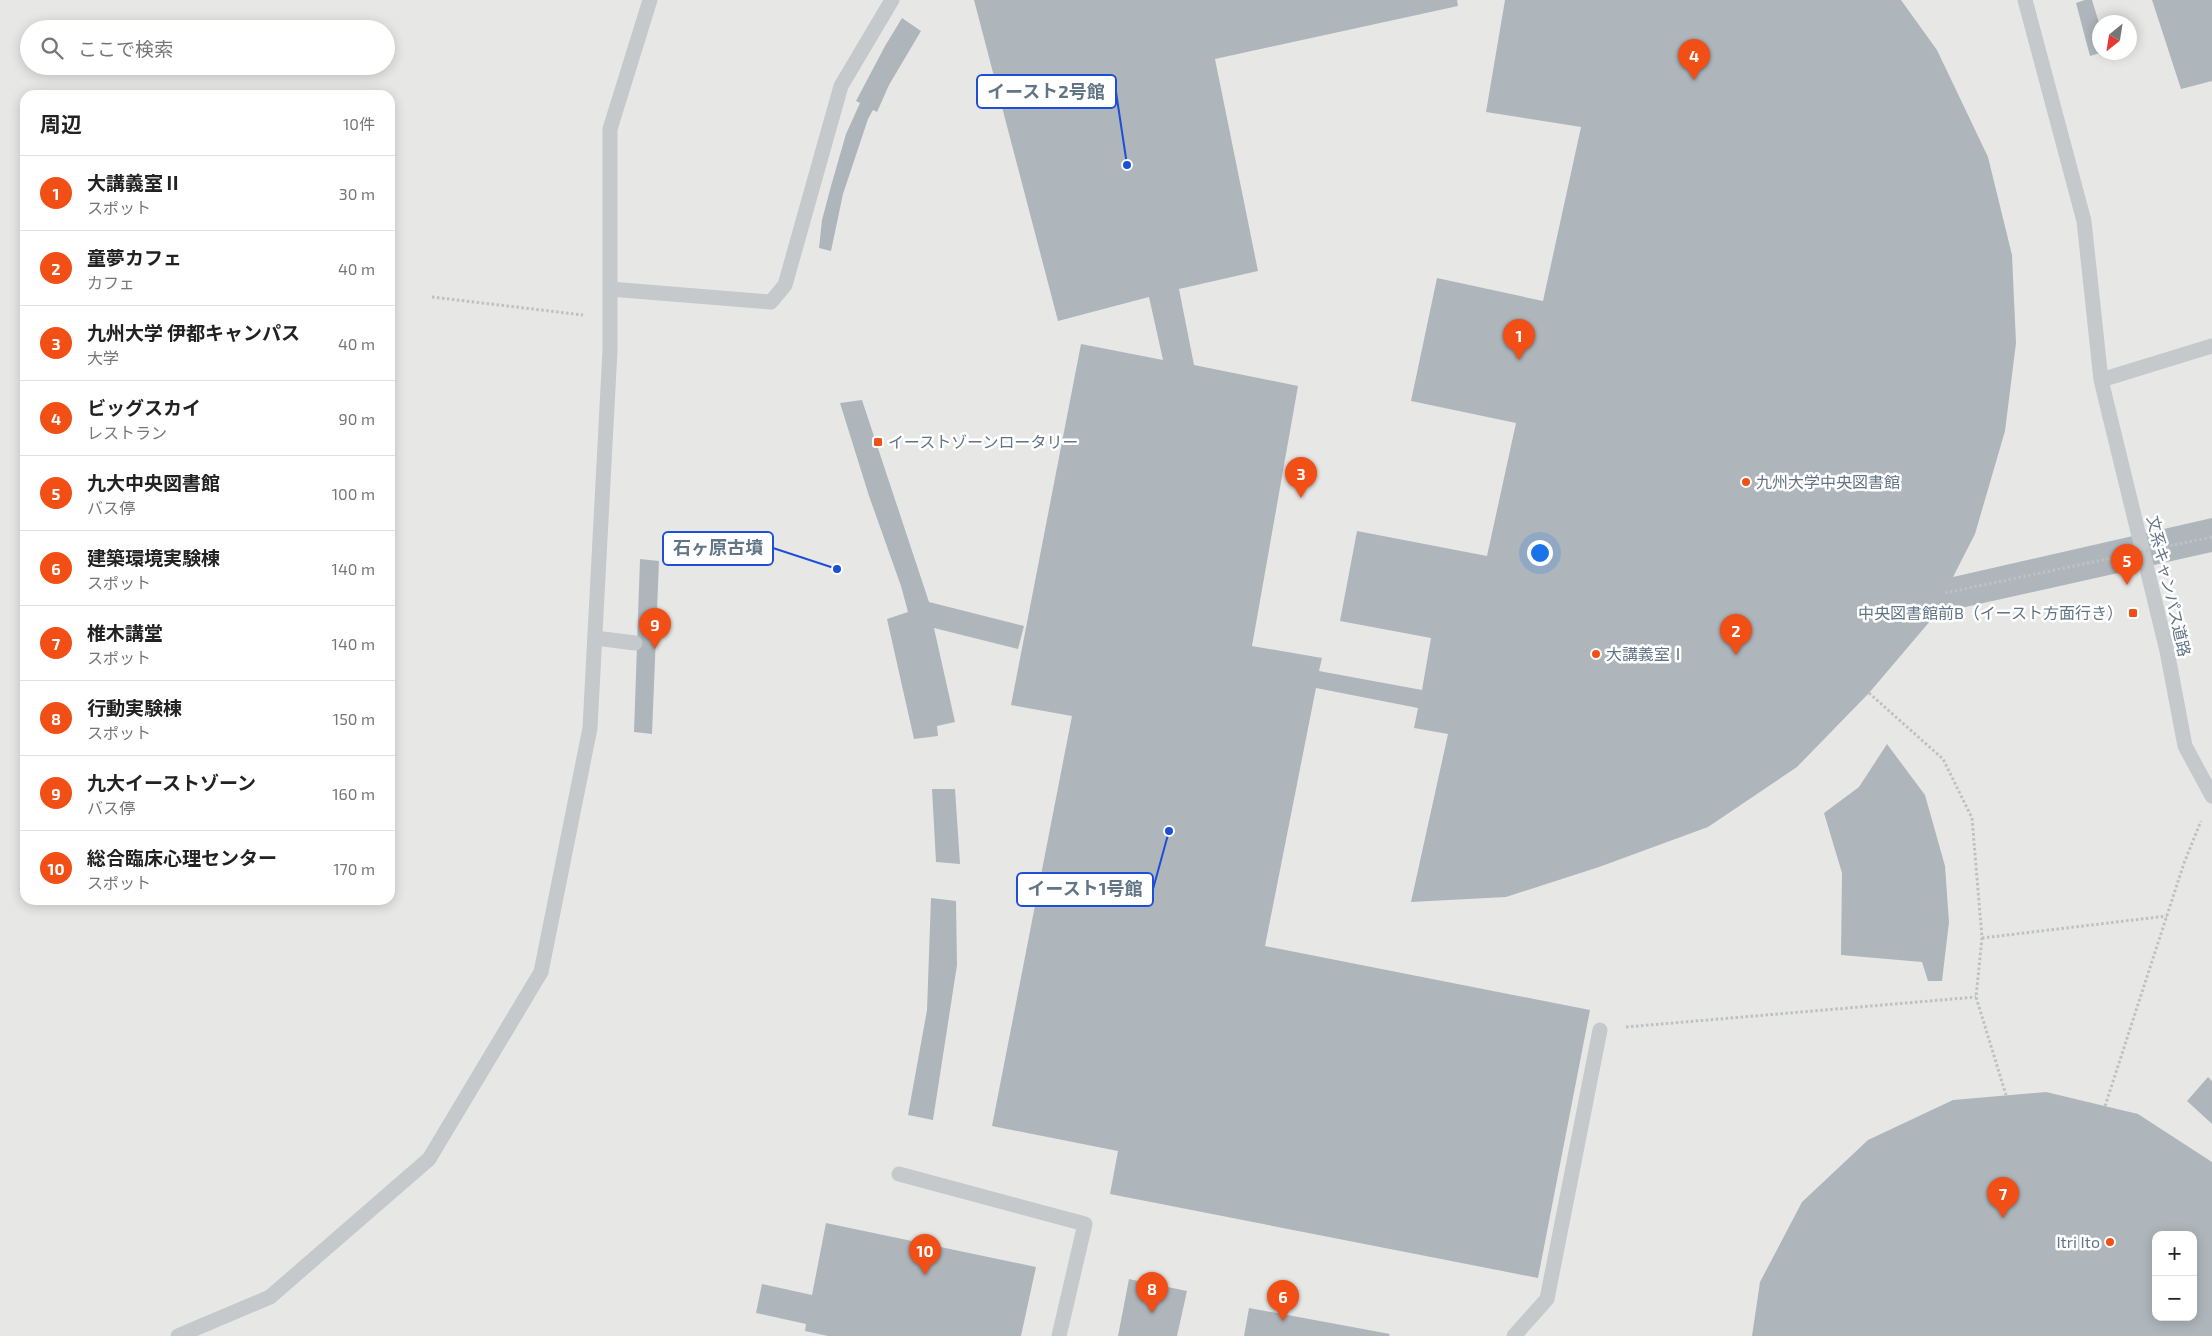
<!DOCTYPE html>
<html lang="ja">
<meta charset="utf-8">
<style>
body{margin:0;font-family:"Exo 2","Noto Sans JP",sans-serif;background:#f2f2f2;color:#222}
.controls{position:absolute;right:15px;bottom:15px;display:grid;overflow:hidden;border-radius:10px;box-shadow:0 2px 12px #0003}
.controls button{width:45px;height:45px;display:grid;place-items:center;padding:0;border:0;border-bottom:1px solid #e0e0e0;background:#fff;color:#222;font:25px sans-serif}
.compass{position:absolute;left:2092px;top:15px;width:45px;height:45px;border-radius:50%;background:#fff;box-shadow:0 2px 12px #0003;rotate:210deg}
.you{position:absolute;left:1539px;top:552px;width:18px;height:18px;margin:-12px;border:4px solid #fff;border-radius:50%;background:#1a73e8;box-shadow:0 0 0 8px #1a73e833}
.badge{display:grid;place-items:center;width:32px;height:32px;border-radius:50%;background:#f24f16;color:#fff;font-size:16px;font-weight:700}
.pin{position:absolute;translate:-50% -41px;filter:drop-shadow(0 1px 2px #0008)}
.pin::after{content:'';position:absolute;top:26px;width:18px;height:15px;background:inherit;clip-path:polygon(0 0,100% 0,50% 100%)}
.list{margin:0;padding:0;list-style:none}
h2{display:flex;justify-content:space-between;align-items:center;height:65px;margin:0;padding:0 20px;font-size:21px}
h2 small{font-size:16px;font-weight:400;color:#767676}
.list li{display:grid;grid-template-columns:32px 1fr auto;gap:15px;align-items:center;box-sizing:border-box;height:75px;padding:0 20px;border-top:1px solid #e0e0e0}
.list b{display:block;font-size:19px;white-space:nowrap}
.list p{margin:0;font-size:16px;white-space:nowrap;color:#767676}
.list em{font-size:16px;font-style:normal;color:#767676}
.icon{flex:none;width:28px;height:28px;fill:none;stroke:currentColor;stroke-width:2;stroke-linecap:round;stroke-linejoin:round}
.map{position:relative;flex:none;width:2212px;height:1336px;overflow:hidden}
.search{position:absolute;background:#fff;box-shadow:0 2px 12px #0003;left:20px;top:20px;width:375px;height:55px;display:flex;align-items:center;gap:12px;box-sizing:border-box;padding:0 18px;border-radius:28px;color:#767676;font-size:19px}
.panel{position:absolute;background:#fff;box-shadow:0 2px 12px #0003;left:20px;top:90px;width:375px;height:815px;border-radius:15px}
.map>svg:first-child{display:block}
</style>
<div class="map">
<svg width="2212" height="1336" viewBox="0 0 2212 1336">
<rect width="100%" height="100%" fill="#f6f6f2"/>
<path fill="#e7e8e6" fill-rule="evenodd" d="M0,0H2212V1336H0ZM2100,22H2130V52H2100ZM29,29H386V66H29ZM25,95H390V900H25ZM2156,1235H2193V1317H2156Z"/>
<path fill="#aeb6bc" fill-rule="evenodd" d="M974,0H1457L1458,6L1215,59L1258,271L1179,289L1194,365L1298,386L1252,646L1322,658L1319,671L1422,690L1431,638L1340,621L1357,531L1487,556L1516,423L1411,401L1437,278L1543,301L1581,127L1486,112L1505,0H1901L1937,50L1988,157L2012,255L2016,343L2005,431L1975,534L1953,577L2212,518V552L1934,614L1931,620L1869,693L1797,767L1708,827L1599,867L1506,897L1411,902L1448,734L1414,728L1418,708L1316,688L1265,946L1590,1010L1538,1278L1110,1194L1118,1151L992,1126L1072,716L1011,705L1081,344L1163,360L1149,297L1058,321Z
M2085,0H2092L2100,26V53L2090,56L2076,3Z
M2152,0H2212V81L2181,89Z
M902,18L921,31L889,85L877,112L873,110L868,119L843,194L831,251L819,248L822,220L831,186L846,134L860,103L856,101L885,46Z
M862,400L929,602L1024,626L1018,649L934,628L955,722L937,726L938,736L914,739L887,619L908,612L901,586L869,496L840,403Z
M640,559L659,561L652,734L634,732Z
M1887,744L1925,795L1945,866L1949,922L1942,981H1928L1922,962L1841,955L1842,873L1824,813L1859,787Z
M932,789H955L960,864L936,862Z
M931,898L956,901L957,965L933,1120L908,1115L927,1010Z
M2208,1077L2212,1081V1124L2187,1101Z
M2046,1092L2138,1114L2212,1162V1336H1752L1760,1282L1802,1202L1868,1140L1953,1100ZM2156,1235H2193V1317H2156Z
M826,1223L1036,1267L1021,1336H828L805,1331L806,1324L756,1313L762,1284L812,1295Z
M1129,1279L1187,1291L1177,1336H1118Z
M1249,1308L1390,1334L1389,1336H1244Z"/>
<g fill="none" stroke-linecap="round" stroke-linejoin="round">
<path stroke="#bec1c3" stroke-width="3" stroke-dasharray="2.5 2.5" stroke-linecap="butt" d="M432,297L583,315
M1869,693L1943,759L1972,818L1982,938L1976,997L2006,1095
M1982,938L2167,916
M1626,1027L1976,997
M2105,1106L2184,863L2201,821"/>
<path stroke="#c5c9cc" stroke-width="15" d="M2025,0L2084,221L2101,380L2167,651L2185,746L2212,796
M610,289L771,302L785,285L841,86L892,0
M2101,380L2212,346
M595,638L635,643
M899,1174L1085,1224L1059,1336
M178,1336L270,1297L429,1159L541,972L590,728L610,350V129L650,0
M1514,1336L1547,1299L1600,1030"/>
<path stroke="#bec1c3" stroke-width="3" stroke-dasharray="2.5 2.5" stroke-linecap="butt" d="M1945,593L2212,537"/>
</g>
<g fill="#f24f16" stroke="#fff" stroke-width="2">
<rect x="873" y="437" width="10" height="10" rx="2.5"/>
<circle cx="1746" cy="482" r="5"/>
<rect x="2128" y="608" width="10" height="10" rx="2.5"/>
<circle cx="1596" cy="654" r="5"/>
<circle cx="2110" cy="1242" r="5"/>
</g>
<g text-anchor="middle" stroke-width="5" stroke-linejoin="round" paint-order="stroke">
<g font-size="16" fill="#627586" stroke="#fff" text-anchor="start">
<text x="888" y="448">イーストゾーンロータリー</text>
<text x="1756" y="488">九州大学中央図書館</text>
<text x="2123" y="619" text-anchor="end">中央図書館前B（イースト方面行き）</text>
<text x="1606" y="660">大講義室Ⅰ</text>
<text x="2100" y="1248" text-anchor="end">Itri Ito</text>
</g>
<g font-size="16" fill="#627586" stroke="#fff">
<text transform="translate(2169 586) rotate(77)" y="6">文系キャンパス道路</text>
</g>
</g>
<path fill="none" stroke="#1d4ed8" stroke-width="2" d="M1127 165L1116 92M837 569L773 548M1169 831L1153 889"/>
<g fill="#1d4ed8" stroke="#fff" stroke-width="2">
<circle cx="1127" cy="165" r="5"/>
<circle cx="837" cy="569" r="5"/>
<circle cx="1169" cy="831" r="5"/>
</g>
<g fill="#fff" stroke="#1d4ed8" stroke-width="2">
<rect x="977" y="75" width="139" height="33" rx="5"/>
<rect x="663" y="532" width="110" height="33" rx="5"/>
<rect x="1017" y="873" width="136" height="33" rx="5"/>
</g>
<g font-size="18" text-anchor="middle" font-weight="bold" fill="#627586">
<text x="1046" y="98">イースト2号館</text>
<text x="718" y="554">石ヶ原古墳</text>
<text x="1085" y="895">イースト1号館</text>
</g>
</svg>
<div class="controls">
<button>+</button>
<button>−</button>
</div>
<svg class="compass" viewBox="-18 -18 36 36"><path d="M0-13l5 13h-10z" fill="#e53935"/><path d="M0 13l5-13h-10z" fill="#767676"/></svg>
<div class="you"></div>
<div class="pin badge" style="left:1519px;top:360px">1</div>
<div class="pin badge" style="left:1736px;top:655px">2</div>
<div class="pin badge" style="left:1301px;top:498px">3</div>
<div class="pin badge" style="left:1694px;top:80px">4</div>
<div class="pin badge" style="left:2127px;top:585px">5</div>
<div class="pin badge" style="left:1283px;top:1321px">6</div>
<div class="pin badge" style="left:2003px;top:1218px">7</div>
<div class="pin badge" style="left:1152px;top:1313px">8</div>
<div class="pin badge" style="left:655px;top:649px">9</div>
<div class="pin badge" style="left:925px;top:1275px">10</div>
<div class="search"><svg class="icon" aria-label="search" viewBox="0 0 24 24"><circle cx="10" cy="10" r="6"/><path d="M15 15l6 6"/></svg>ここで検索</div>
<section class="panel">
<h2>周辺<small>10件</small></h2>
<ul class="list">
<li><span class="badge">1</span><div><b>大講義室Ⅱ</b><p>スポット</p></div><em>30 m</em></li>
<li><span class="badge">2</span><div><b>童夢カフェ</b><p>カフェ</p></div><em>40 m</em></li>
<li><span class="badge">3</span><div><b>九州大学 伊都キャンパス</b><p>大学</p></div><em>40 m</em></li>
<li><span class="badge">4</span><div><b>ビッグスカイ</b><p>レストラン</p></div><em>90 m</em></li>
<li><span class="badge">5</span><div><b>九大中央図書館</b><p>バス停</p></div><em>100 m</em></li>
<li><span class="badge">6</span><div><b>建築環境実験棟</b><p>スポット</p></div><em>140 m</em></li>
<li><span class="badge">7</span><div><b>椎木講堂</b><p>スポット</p></div><em>140 m</em></li>
<li><span class="badge">8</span><div><b>行動実験棟</b><p>スポット</p></div><em>150 m</em></li>
<li><span class="badge">9</span><div><b>九大イーストゾーン</b><p>バス停</p></div><em>160 m</em></li>
<li><span class="badge">10</span><div><b>総合臨床心理センター</b><p>スポット</p></div><em>170 m</em></li>
</ul>
</section>
</div>
